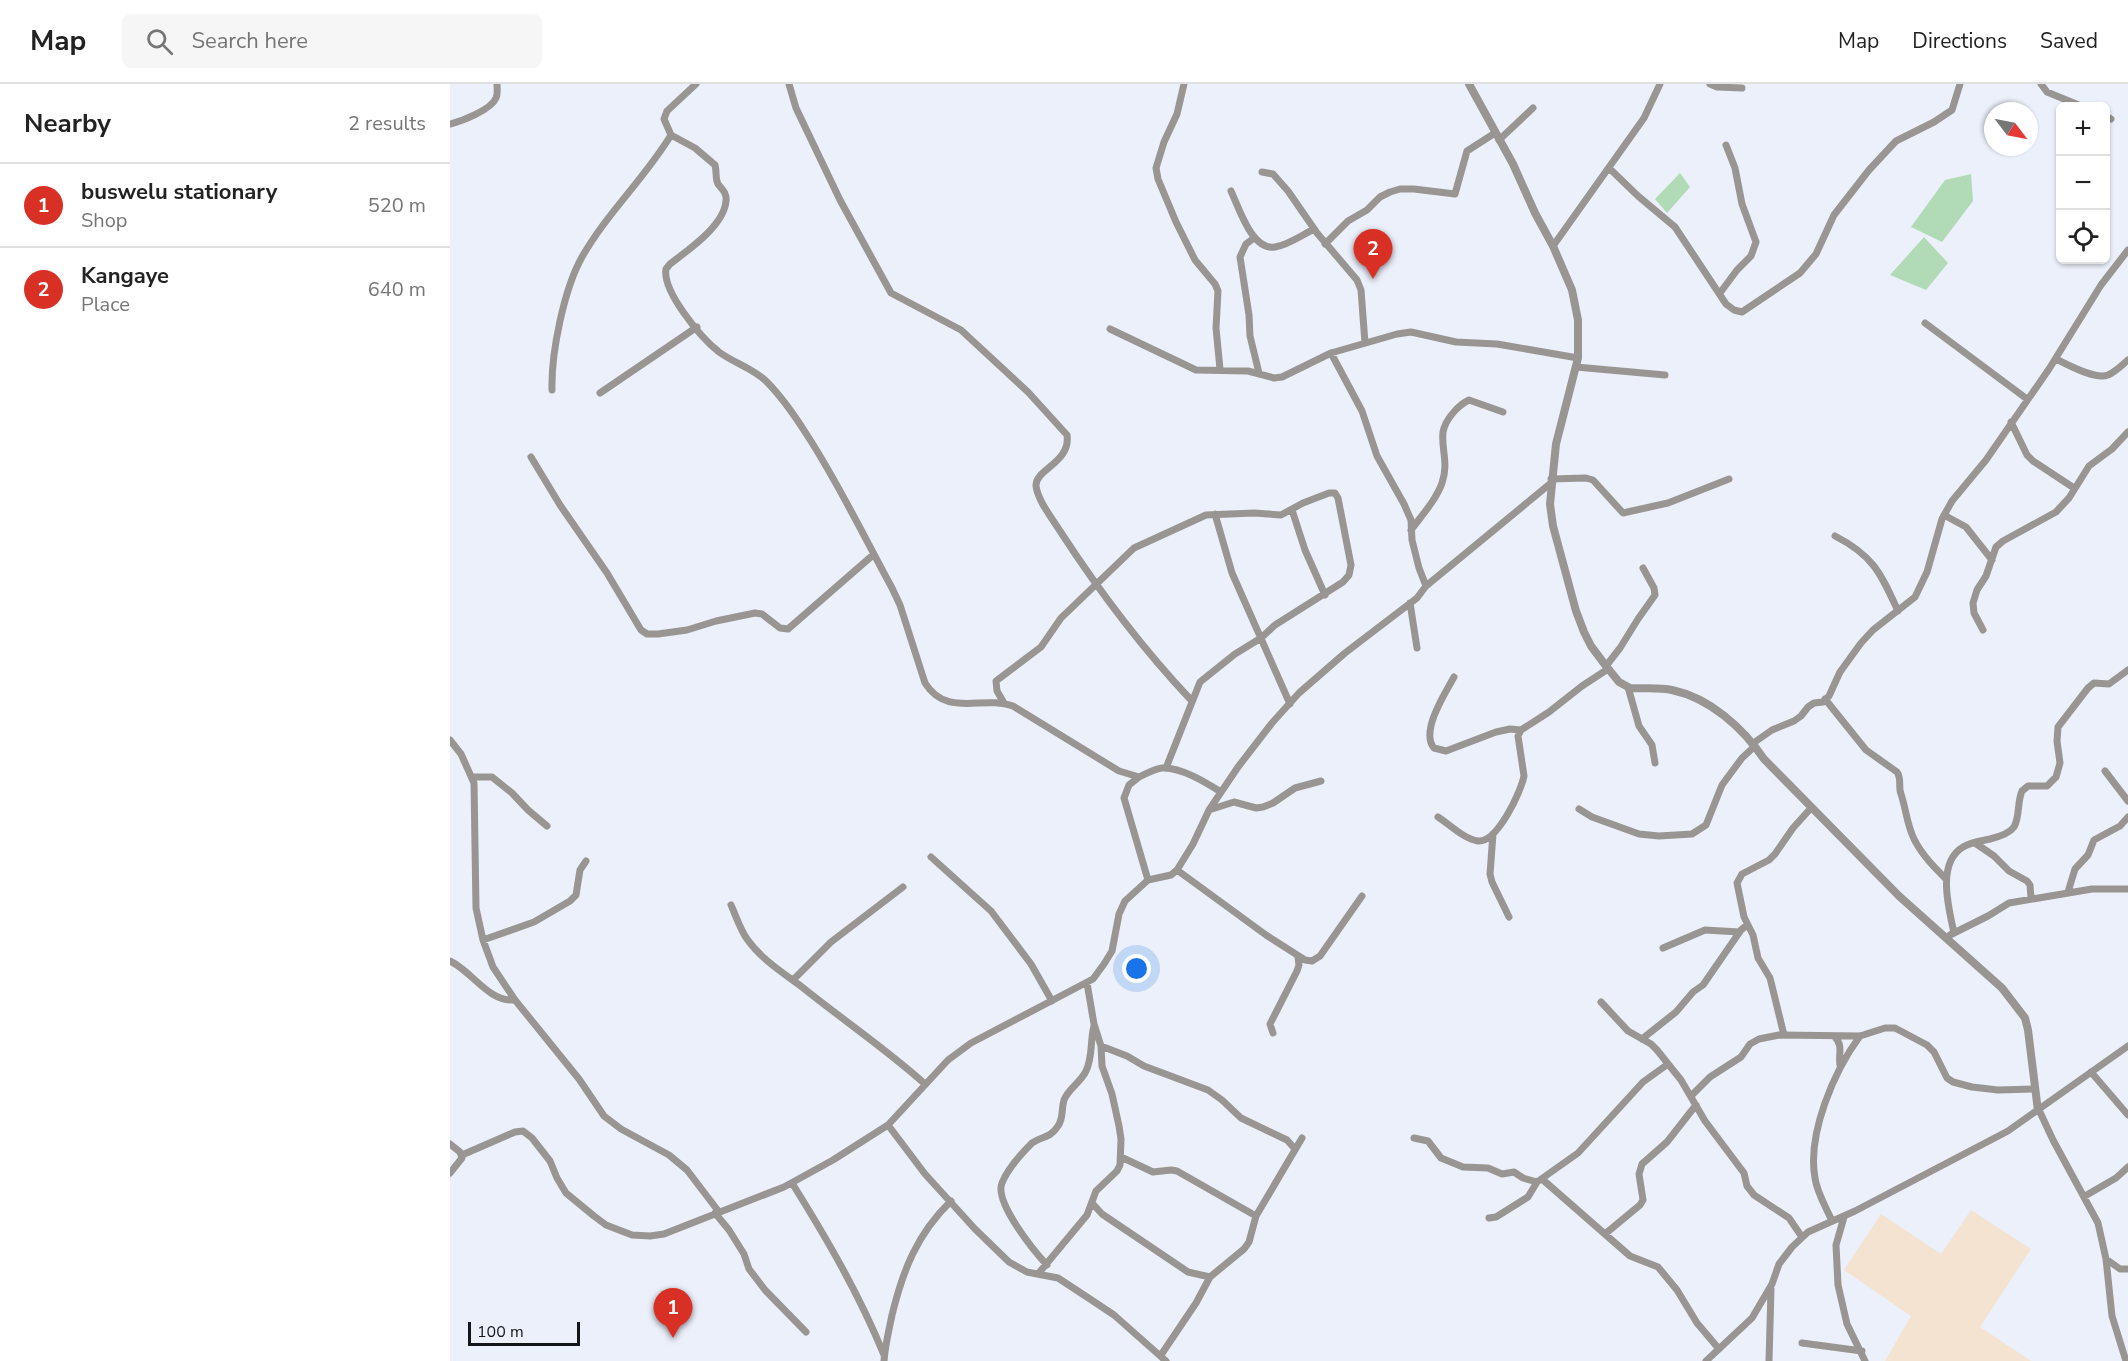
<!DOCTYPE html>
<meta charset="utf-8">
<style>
body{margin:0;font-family:"Nunito Sans",sans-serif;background:#f6f6f6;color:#222}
.controls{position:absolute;right:18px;top:18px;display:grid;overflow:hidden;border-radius:9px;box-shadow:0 2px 4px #0004}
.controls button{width:54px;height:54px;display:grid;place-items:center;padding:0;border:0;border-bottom:2px solid #e0e0e0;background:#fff;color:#222;font:30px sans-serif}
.compass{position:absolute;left:1534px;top:18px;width:54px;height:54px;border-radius:50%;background:#fff;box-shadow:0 2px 4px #0004;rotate:122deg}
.scale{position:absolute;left:18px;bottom:15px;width:112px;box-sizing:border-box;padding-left:6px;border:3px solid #15161a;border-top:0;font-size:16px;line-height:21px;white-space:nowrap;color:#15161a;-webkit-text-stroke:4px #ecf0fa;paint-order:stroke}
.you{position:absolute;left:687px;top:885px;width:21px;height:21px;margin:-15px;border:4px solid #fff;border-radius:50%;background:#1a73e8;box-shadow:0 0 0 9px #1a73e833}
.badge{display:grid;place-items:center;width:39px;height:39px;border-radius:50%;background:#d93025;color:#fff;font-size:20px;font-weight:700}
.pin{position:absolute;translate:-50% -50px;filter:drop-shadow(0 2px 3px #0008)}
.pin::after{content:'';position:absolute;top:32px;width:21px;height:18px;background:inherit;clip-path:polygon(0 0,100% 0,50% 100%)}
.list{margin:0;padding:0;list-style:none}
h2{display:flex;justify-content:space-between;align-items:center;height:78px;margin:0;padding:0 24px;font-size:26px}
h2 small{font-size:20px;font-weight:400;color:#767676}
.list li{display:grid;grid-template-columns:39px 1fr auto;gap:18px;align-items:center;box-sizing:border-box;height:84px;padding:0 24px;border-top:2px solid #e0e0e0}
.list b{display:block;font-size:22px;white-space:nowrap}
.list p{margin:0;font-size:20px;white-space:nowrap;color:#767676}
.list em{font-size:20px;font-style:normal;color:#767676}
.icon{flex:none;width:33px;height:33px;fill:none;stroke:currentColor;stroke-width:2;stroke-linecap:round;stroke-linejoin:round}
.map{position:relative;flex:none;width:1678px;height:1277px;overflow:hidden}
header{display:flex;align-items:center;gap:36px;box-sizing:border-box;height:84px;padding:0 30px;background:#fff;border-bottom:2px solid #e0e0e0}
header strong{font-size:28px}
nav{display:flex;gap:33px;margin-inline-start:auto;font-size:21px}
.search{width:420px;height:54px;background:#f6f6f6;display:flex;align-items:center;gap:15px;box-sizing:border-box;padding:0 21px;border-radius:9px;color:#767676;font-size:22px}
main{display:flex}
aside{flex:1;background:#fff}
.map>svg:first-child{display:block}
</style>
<header>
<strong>Map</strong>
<div class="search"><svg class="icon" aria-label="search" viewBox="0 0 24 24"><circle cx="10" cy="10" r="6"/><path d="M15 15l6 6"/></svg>Search here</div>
<nav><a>Map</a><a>Directions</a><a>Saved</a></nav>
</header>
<main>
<aside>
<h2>Nearby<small>2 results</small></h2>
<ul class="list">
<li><span class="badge">1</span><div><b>buswelu stationary</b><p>Shop</p></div><em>520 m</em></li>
<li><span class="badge">2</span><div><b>Kangaye</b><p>Place</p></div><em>640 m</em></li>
</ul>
</aside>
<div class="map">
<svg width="1678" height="1277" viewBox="0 0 1678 1277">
<rect width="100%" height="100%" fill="#ecf0fa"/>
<path fill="#f4e3d1" d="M1521,1126L1581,1165L1530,1243L1581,1277H1435L1461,1232L1394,1186L1431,1130L1491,1170Z"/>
<path fill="#b1dab7" d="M1230,89L1240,103L1217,129L1205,115Z
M1521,90L1523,117L1492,158L1461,143L1495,96Z
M1474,153L1498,179L1476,206L1440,191Z"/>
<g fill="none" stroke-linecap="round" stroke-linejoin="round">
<path stroke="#999592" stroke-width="7" d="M339,0L346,24L390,116L441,209L511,246L578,308L617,351C621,379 585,385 586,402C588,417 602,434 610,447C649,507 692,564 741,616
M734,0L727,30L714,58L706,84L708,95L726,138L745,176L765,200L768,207L766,244L770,285
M1260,0L1267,3L1292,4
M1591,0L1597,8L1631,22
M1656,32L1661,35
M0,40C12,37 41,26 46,14C48,10 47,4 47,0
M221,51L245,64L265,81C267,88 265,94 268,100C272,105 277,109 276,117C274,142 238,166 220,180L216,185C212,207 251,254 269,268C284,279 302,284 316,297C332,313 345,332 357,351C389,400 414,453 442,504L450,521L475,599C497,634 532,611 563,622L669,687L689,693C696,690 704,685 712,684C731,683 755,698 771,708
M1049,56L1083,24
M1160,85L1188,112L1225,143L1276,220L1284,226L1292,228L1350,189L1366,170L1384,131L1419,86L1446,57L1484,38L1502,26L1510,0
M812,88L823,90L838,107L867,149L907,196L911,206L915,259
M781,107C789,124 802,167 825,163C838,161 852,151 864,145
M804,154L796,160L790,173L799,231L800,252L809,289
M875,160L898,137L917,126L930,113L940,108L950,105H964L1005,110L1017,67L1045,49
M1103,162L1194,34L1210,0
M1270,209L1287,186L1301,172L1306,158L1292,120L1285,84L1276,61
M1475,239L1577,315
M660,245L746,286L798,287L824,294L832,293L881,269L947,250L961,248L1006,258L1047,260L1128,274
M881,269L912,327L927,372L954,420L961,436L962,456L969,484L976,502
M1606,275C1618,281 1645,296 1658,291C1665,288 1672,281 1678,276
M1126,283L1215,291
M102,306C101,269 114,205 132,173C157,129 195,94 221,51L214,35L217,27L246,0
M150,309L247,243
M1561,338L1577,371L1583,377L1624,404
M81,373L110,421L157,489L191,546L197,550H208L237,546L266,537L305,529L312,530L330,544L338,545L423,471
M1101,395L1136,394L1143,396L1173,429L1218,419L1279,395
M842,426L855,466L875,511
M765,430L782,489L840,620
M1494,431L1516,443L1542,476
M961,446C972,431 986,416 992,399C999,379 991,365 993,348C995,336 1008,321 1019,316L1053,328
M1385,452C1424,472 1431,490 1448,527
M960,519L967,564
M1533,546L1524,529L1523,519L1527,506L1536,492L1546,463L1553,457L1606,428L1619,414L1639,382L1662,365L1678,348
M1156,582L1170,564L1188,535L1205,511L1204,504L1193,484
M1004,593C995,609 970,648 984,664L996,667L1046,648L1060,645L1071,646
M1178,603L1189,642L1202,661L1205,679
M1375,615L1416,666L1447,688C1452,695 1448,703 1451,710C1456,725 1457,741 1464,755C1472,771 1484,783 1496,795
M554,619L547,607L546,597L591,563L611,534L684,464L756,431L804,429L831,431L853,419L879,409H885L888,414L901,481L899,491L893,498L825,541L811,554L785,570L750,598L716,684
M0,656L11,670L24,699L26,824L33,856L43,883L65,916L129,995L154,1032L171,1045L219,1071L237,1086L269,1128
M1302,660L1322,646L1344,637L1351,632L1358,623L1364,619L1373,618L1379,612L1390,588L1411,559L1423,546L1465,513L1477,488L1492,435L1502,417L1536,376L1599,285L1651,201L1678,166
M1655,687L1678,717
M22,693H42L62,709L78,726L97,742
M689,693L679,701L674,714L698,796
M1129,725L1142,733L1189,750L1209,752L1242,750L1256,741L1272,701L1292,674L1305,662
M759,726L784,718L806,724L813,723L823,719L845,704L871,697
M988,733C999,740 1014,755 1028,757C1047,759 1071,708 1074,692L1068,652L1071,646L1099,628L1132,602L1158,585
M1043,750L1040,790L1042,798L1059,833
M1525,759L1544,772L1559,787L1577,797L1580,801L1581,814
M481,773L541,827L581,880L602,917
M727,786L816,851L855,876L862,877L870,872L912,812
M1618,808L1625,785L1638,771L1644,756L1670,742L1678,733
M281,821C286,832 290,845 297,855C311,875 332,888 352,903C393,936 436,965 475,1000
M1504,849C1499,825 1486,779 1513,763C1521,758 1531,757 1540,755C1548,753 1559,750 1564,743C1570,733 1567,718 1572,707L1578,702H1597L1606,693L1610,679L1607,657L1608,643L1638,604L1644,599L1659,600L1678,586
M1500,851L1538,832L1559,819L1642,805H1678
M33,856L84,838L120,817L126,811L130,786L136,777
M1213,864L1255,846L1289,848
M0,877C23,888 38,918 65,916
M343,896L381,858L453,803
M1151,918L1178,947L1201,960L1207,966L1231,996L1255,1037L1294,1089L1297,1102L1304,1111L1339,1134L1352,1153
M823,949L820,940L847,887L849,881L848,873
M1334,951L1320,894L1308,874L1303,851L1294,833L1287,799L1292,790L1319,776L1325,770L1343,744L1361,724
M1384,952C1394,962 1388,969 1390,981
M1192,955L1226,928L1243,908L1253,901L1291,846L1297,841
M651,962L677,972L694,982L758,1006L772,1016L791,1034L837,1056L845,1065
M1641,988L1678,1031
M1241,1012L1260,993L1291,973L1300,960L1309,955L1329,951L1410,952L1435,944H1445L1477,961L1484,968L1497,994L1503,998L1522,1003L1548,1006L1584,1005
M1589,1026L1603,1056L1648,1139L1656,1175L1662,1232L1676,1277
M438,1041L475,1090L525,1145L559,1178L577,1188L608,1194L643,1217L664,1231L716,1277
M964,1054L978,1057L991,1074L1013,1083L1038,1084L1052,1090L1064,1088L1073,1094L1087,1098
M0,1060L10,1068L12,1074L0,1089
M12,1071L65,1048L73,1047L82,1054L100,1077L107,1094L116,1109L144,1132L156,1141L182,1151L200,1152L214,1150L334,1103L383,1076L438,1041L498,976L521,959L643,895L654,880L662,867L669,830L675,817L698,796L721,791L727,786L743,760L759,726L788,683L822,639L849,609L895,569L967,514L976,502L1101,399
M671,1073L703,1088L721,1086L727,1087L806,1132
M1092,1095L1180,1172L1208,1183L1227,1206L1247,1239L1269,1265
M342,1099C377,1155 409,1210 434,1271
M1635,1112L1666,1094L1678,1083
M642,1119L652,1130L738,1188L760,1193
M265,1129L279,1146L294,1170L299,1185L315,1206L356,1248
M1394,1133L1386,1161L1388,1201L1397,1240L1415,1277
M1039,1134L1046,1133L1078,1113L1087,1098L1128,1069L1193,998L1218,980
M1382,1137C1376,1123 1367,1109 1365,1094C1357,1050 1384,987 1410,952
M1155,1150L1190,1121L1193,1116L1189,1090L1192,1080L1217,1058L1246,1021
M1656,1175L1670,1185H1678
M597,1181C584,1167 544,1118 552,1099C557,1086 572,1069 582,1059C591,1052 600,1055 608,1042C614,1033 611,1025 614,1016C618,1005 631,998 636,987C643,973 640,956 644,942
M588,1190L637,1131L646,1107L667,1087L670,1081L671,1055L669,1042L662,1010L652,982L651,962L644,940L637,899
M1352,1259L1412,1267
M711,1271L746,1219L760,1193L794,1165L799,1158L806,1132L852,1054
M434,1277C435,1262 439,1246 442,1231C453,1186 467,1150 501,1117
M1256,1277L1302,1234L1322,1200L1329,1180L1342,1163L1358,1148L1405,1127L1558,1047L1678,962
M1319,1277L1321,1205"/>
<path stroke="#999592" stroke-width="8" d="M1019,0L1063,80L1085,129L1103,162L1122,206L1128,236V274L1106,360L1100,420L1103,442L1126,527L1134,548L1141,562L1156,582L1169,598L1180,604C1193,605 1209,603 1222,606C1260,614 1293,644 1314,675L1449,812L1552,904L1575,934L1578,946L1588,1027"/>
</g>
</svg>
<div class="controls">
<button>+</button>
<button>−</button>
<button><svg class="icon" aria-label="locate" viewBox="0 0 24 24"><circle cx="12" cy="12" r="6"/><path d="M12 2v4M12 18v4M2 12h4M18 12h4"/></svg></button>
</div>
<svg class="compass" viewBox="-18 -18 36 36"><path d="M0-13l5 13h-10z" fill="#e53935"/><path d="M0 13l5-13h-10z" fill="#767676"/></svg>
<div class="scale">100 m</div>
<div class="you"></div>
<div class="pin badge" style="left:223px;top:1254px">1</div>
<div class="pin badge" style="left:923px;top:195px">2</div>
</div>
</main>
